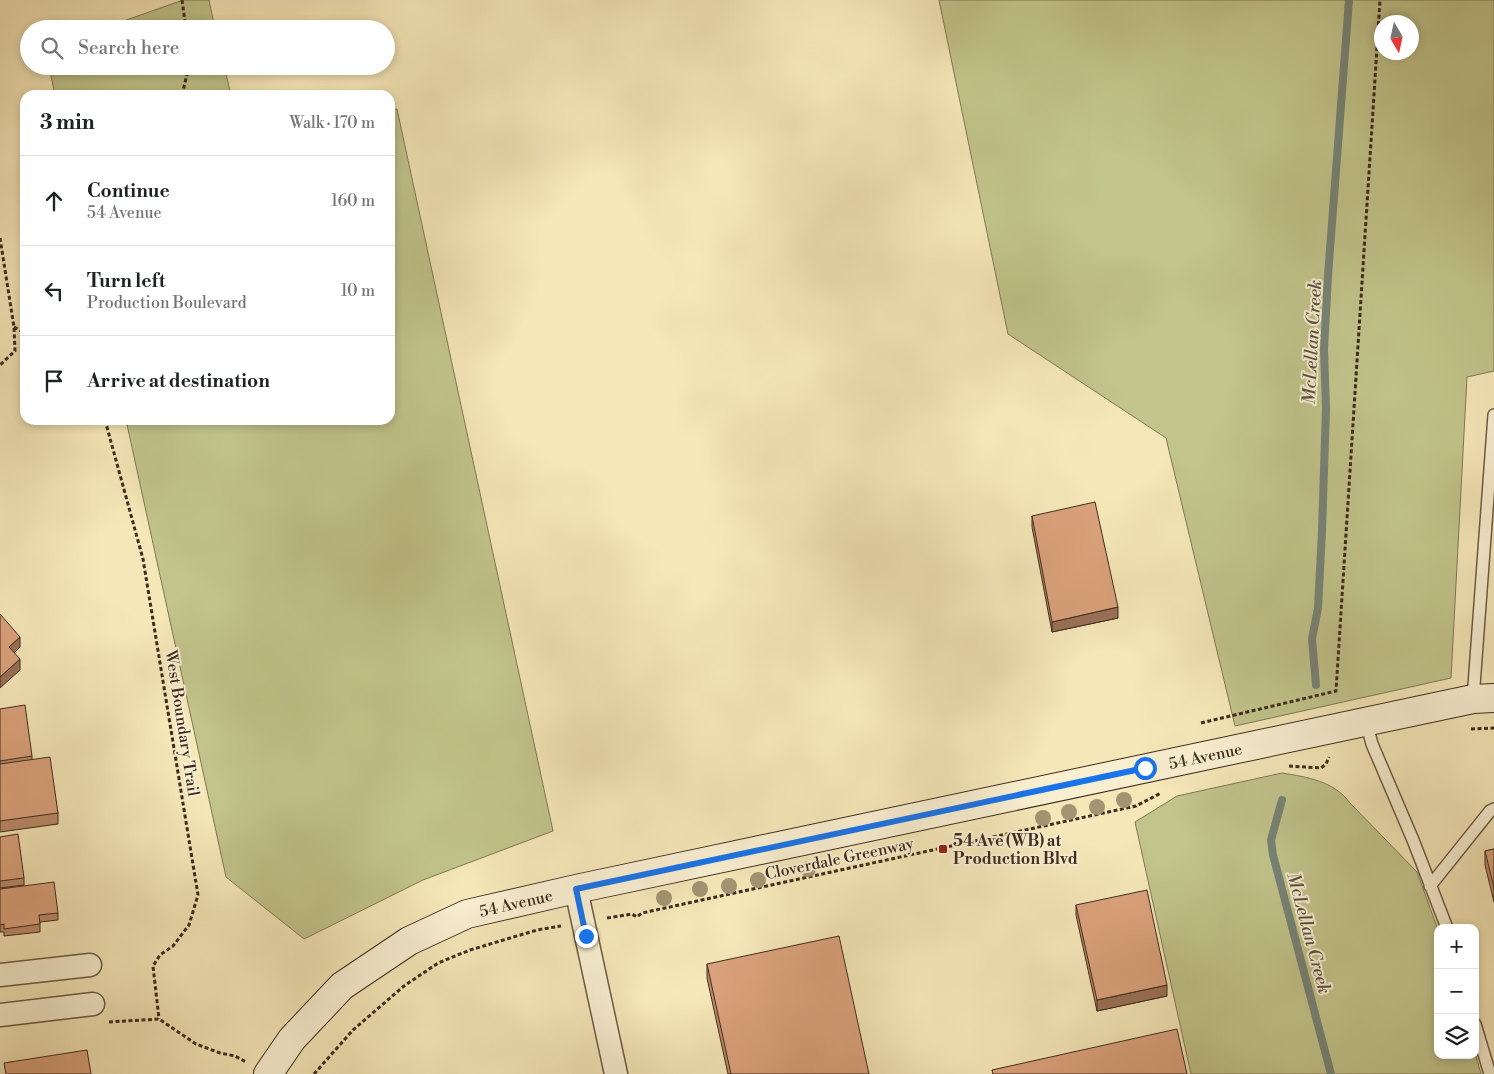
<!DOCTYPE html>
<meta charset="utf-8">
<style>
body{margin:0;font-family:"Libre Bodoni",serif;background:#f2f2f2;color:#202124}
.controls{position:absolute;right:15px;bottom:15px;display:grid;overflow:hidden;border-radius:10px;box-shadow:0 2px 8px #0003}
.controls button{width:45px;height:45px;display:grid;place-items:center;padding:0;border:0;border-bottom:1px solid #e0e0e0;background:#fff;color:#202124;font:25px sans-serif}
.compass{position:absolute;left:1374px;top:15px;width:45px;height:45px;border-radius:50%;background:#fff;box-shadow:0 2px 8px #0003;rotate:171deg}
.stop{position:absolute;width:15px;height:15px;margin:-11px;border:4px solid #1a73e8;border-radius:50%;background:#fff}
.stop.end{background:#1a73e8;border-color:#fff;box-shadow:0 1px 5px #0008}
.list{margin:0;padding:0;list-style:none}
h2{display:flex;justify-content:space-between;align-items:center;height:65px;margin:0;padding:0 20px;font-size:21px}
h2 small{font-size:16px;font-weight:400;color:#757577}
.list li{display:grid;grid-template-columns:32px 1fr auto;gap:15px;align-items:center;box-sizing:border-box;height:90px;padding:0 20px;border-top:1px solid #e0e0e0}
.list b{display:block;font-size:19px;white-space:nowrap}
.list p{margin:0;font-size:16px;white-space:nowrap;color:#757577}
.list em{font-size:16px;font-style:normal;color:#757577}
.icon{flex:none;width:28px;height:28px;fill:none;stroke:currentColor;stroke-width:2;stroke-linecap:round;stroke-linejoin:round}
.map{position:relative;flex:none;width:1494px;height:1074px;overflow:hidden}
.search{position:absolute;background:#fff;box-shadow:0 2px 8px #0003;left:20px;top:20px;width:375px;height:55px;display:flex;align-items:center;gap:12px;box-sizing:border-box;padding:0 18px;border-radius:28px;color:#757577;font-size:19px}
.panel{position:absolute;background:#fff;box-shadow:0 2px 8px #0003;left:20px;top:90px;width:375px;height:335px;border-radius:15px}
.map>svg:first-child{display:block}
</style>
<div class="map">
<svg width="1494" height="1074" viewBox="0 0 1494 1074">
<rect width="100%" height="100%" fill="#f5e7b8"/>
<filter id="stains"><feTurbulence type="fractalNoise" baseFrequency=".004" numOctaves="4"/><feColorMatrix values="0 0 0 0 .2 0 0 0 0 .09 0 0 0 0 .02 0 0 0 .5 -.17"/></filter>
<radialGradient id="worn" r=".72"><stop offset=".6" stop-color="#630" stop-opacity="0"/><stop offset="1" stop-color="#630" stop-opacity=".3"/></radialGradient>
<path fill="#c1c48b" stroke="#807855" fill-rule="evenodd" d="M183,0H209L215,29H101Z
M939,0H1494V371L1467,377L1451,678L1235,726L1166,438L1008,334ZM1412,22V52H1382V22Z
M49,66H224L231,95H55Z
M397,109L553,831L423,880L304,939L226,877L126,420H390V110Z
M1282,773C1307,777 1334,781 1350,803L1417,872L1438,930V1055H1475V1053L1481,1074H1191L1135,822L1177,796Z"/>
<g fill="none" stroke-linecap="round" stroke-linejoin="round">
<path stroke="#778477" stroke-width="8" d="M1316,685L1312,639L1318,608L1322,531L1326,409L1324,349L1328,276L1349,0
M1282,800L1271,840L1273,855L1331,1074"/>
<g stroke="#6c5a45" stroke-width="14">
<path id="lane" d="M1473,699L1494,415
M1366,721L1372,744L1413,840L1447,928
M1430,886L1490,811L1494,809
M1475,1024L1490,1074"/>
</g>
<g stroke="#6c5a45" stroke-width="25">
<path id="street" d="M576,889L616,1074
M0,975L90,965
M0,1015L93,1004"/>
</g>
<g stroke="#3f2b1f" stroke-width="30">
<g id="secondary">
<path id="s1" d="M268,1074L292,1039L342,986L409,941L467,914L576,889L1473,699L1494,698"/>
</g>
</g>
<path stroke="#3f2b1f" stroke-width="3" stroke-dasharray="4 2.5" stroke-linecap="butt" d="M182,0L186,29
M182,95L189,66
M0,238L14,327L15,351L0,365
M14,327L25,333
M105,420L143,559L198,895L189,925L173,946L160,955L153,966L159,1019
M1201,723L1336,691L1380,0
M1471,729L1494,728
M1289,766L1321,768L1326,764L1329,757
M607,918L632,914L637,917L642,913L1136,806L1161,793
M109,1022L159,1019L196,1044L220,1053L235,1056L246,1062
M314,1074L353,1030L404,986L438,963L470,950L537,930L561,926"/>
<use href="#lane" stroke="#f8efd1" stroke-width="11"/>
<use href="#street" stroke="#f8efd1" stroke-width="22"/>
<use href="#secondary" stroke="#f8efd1" stroke-width="28"/>
</g>
<g fill="#a39473">
<circle cx="1124" cy="800" r="8"/>
<circle cx="1097" cy="807" r="8"/>
<circle cx="1069" cy="812" r="8"/>
<circle cx="1043" cy="818" r="8"/>
<circle cx="808" cy="869" r="8"/>
<circle cx="758" cy="880" r="8"/>
<circle cx="729" cy="886" r="8"/>
<circle cx="700" cy="889" r="8"/>
<circle cx="664" cy="898" r="8"/>
</g>
<path fill="#bb8b6b" stroke="#3f2b1f" d="M1032,516L1118,618L1052,632L1032,527Z
M0,709L32,756V760L58,813V824L0,832Z
M0,837L24,878V885L0,888Z
M1494,849V902L1485,865V851Z
M0,889L58,913V920L40,922V932L4,936V932H0Z
M1076,905L1167,996L1097,1011L1076,915Z
M707,964L869,1074H728L707,978Z"/>
<path fill="#997157" stroke="#3f2b1f" d="M1118,607V618L1052,632V622Z
M20,637V647L9,658V647Z
M20,659V670L0,688V677Z
M1167,985V996L1097,1011V1000Z"/>
<path fill="#daa27c" stroke="#3f2b1f" d="M1095,502L1118,607L1052,622L1032,516Z
M0,614L20,637L9,647L20,659L0,677Z
M25,705L32,756L0,761V709Z
M50,757L58,813L0,821V764Z
M18,834L24,878L0,881V837Z
M1494,849V888L1485,851Z
M54,882L58,913L39,915L40,924L4,929V924L0,925V889Z
M1147,890L1167,985L1097,1000L1076,905Z
M839,936L869,1074H731L707,964Z
M1177,1029L1187,1074H993L992,1070Z
M87,1050L91,1074H6L4,1063Z"/>
<g fill="none" stroke-linecap="round" stroke-linejoin="round">
<path stroke="#1a73e8" stroke-width="6" d="M586,936L576,889L1145,768"/>
</g>
<rect fill="#8f2418" stroke="#f8efd1" stroke-width="2" x="938" y="844" width="10" height="10" rx="2.5"/>
<g text-anchor="middle" stroke-width="4" stroke-linejoin="round" paint-order="stroke">
<g font-size="16" fill="#3f2b1f" stroke="#f8efd1">
<text transform="translate(183 723) rotate(81)" y="6">West Boundary Trail</text>
<text dy="6" stroke="none"><textPath href="#s1" startOffset="1015">54 Avenue</textPath></text>
<text transform="translate(839 858) rotate(-12)" y="6">Cloverdale Greenway</text>
<text dy="6" stroke="none"><textPath href="#s1" startOffset="310">54 Avenue</textPath></text>
</g>
<g font-size="16" font-weight="bold" fill="#3f2b1f" stroke="#f8efd1" text-anchor="start">
<text x="953" y="846">54 Ave (WB) at<tspan x="953" dy="18">Production Blvd</tspan></text>
</g>
<g font-size="18" font-style="italic" fill="#565044" stroke="#f8efd1">
<text transform="translate(1312 342) rotate(-87)" y="6">McLellan Creek</text>
<text transform="translate(1309 933) rotate(75)" y="6">McLellan Creek</text>
</g>
</g>
<rect width="100%" height="100%" filter="url(#stains)"/>
<rect width="100%" height="100%" fill="url(#worn)"/>
</svg>
<div class="controls">
<button>+</button>
<button>−</button>
<button><svg class="icon" aria-label="layers" viewBox="0 0 24 24"><path d="M12 4l9 5-9 5-9-5zM3 14l9 5 9-5"/></svg></button>
</div>
<svg class="compass" viewBox="-18 -18 36 36"><path d="M0-13l5 13h-10z" fill="#e53935"/><path d="M0 13l5-13h-10z" fill="#757577"/></svg>
<div class="stop" style="left:1145px;top:768px"></div>
<div class="stop end" style="left:586px;top:936px"></div>
<div class="search"><svg class="icon" aria-label="search" viewBox="0 0 24 24"><circle cx="10" cy="10" r="6"/><path d="M15 15l6 6"/></svg>Search here</div>
<section class="panel">
<h2>3 min<small>Walk · 170 m</small></h2>
<ul class="list">
<li><svg class="icon" aria-label="ahead" viewBox="0 0 24 24"><path d="M12 20V5M6 11l6-6 6 6"/></svg><div><b>Continue</b><p>54 Avenue</p></div><em>160 m</em></li>
<li><svg class="icon" aria-label="left" viewBox="0 0 24 24"><path d="M17 20v-9H6M10 6l-5 5 5 5"/></svg><div><b>Turn left</b><p>Production Boulevard</p></div><em>10 m</em></li>
<li><svg class="icon" aria-label="arrive" viewBox="0 0 24 24"><path d="M6 21V4h12l-3 4 3 4H6"/></svg><div><b>Arrive at destination</b></div></li>
</ul>
</section>
</div>
